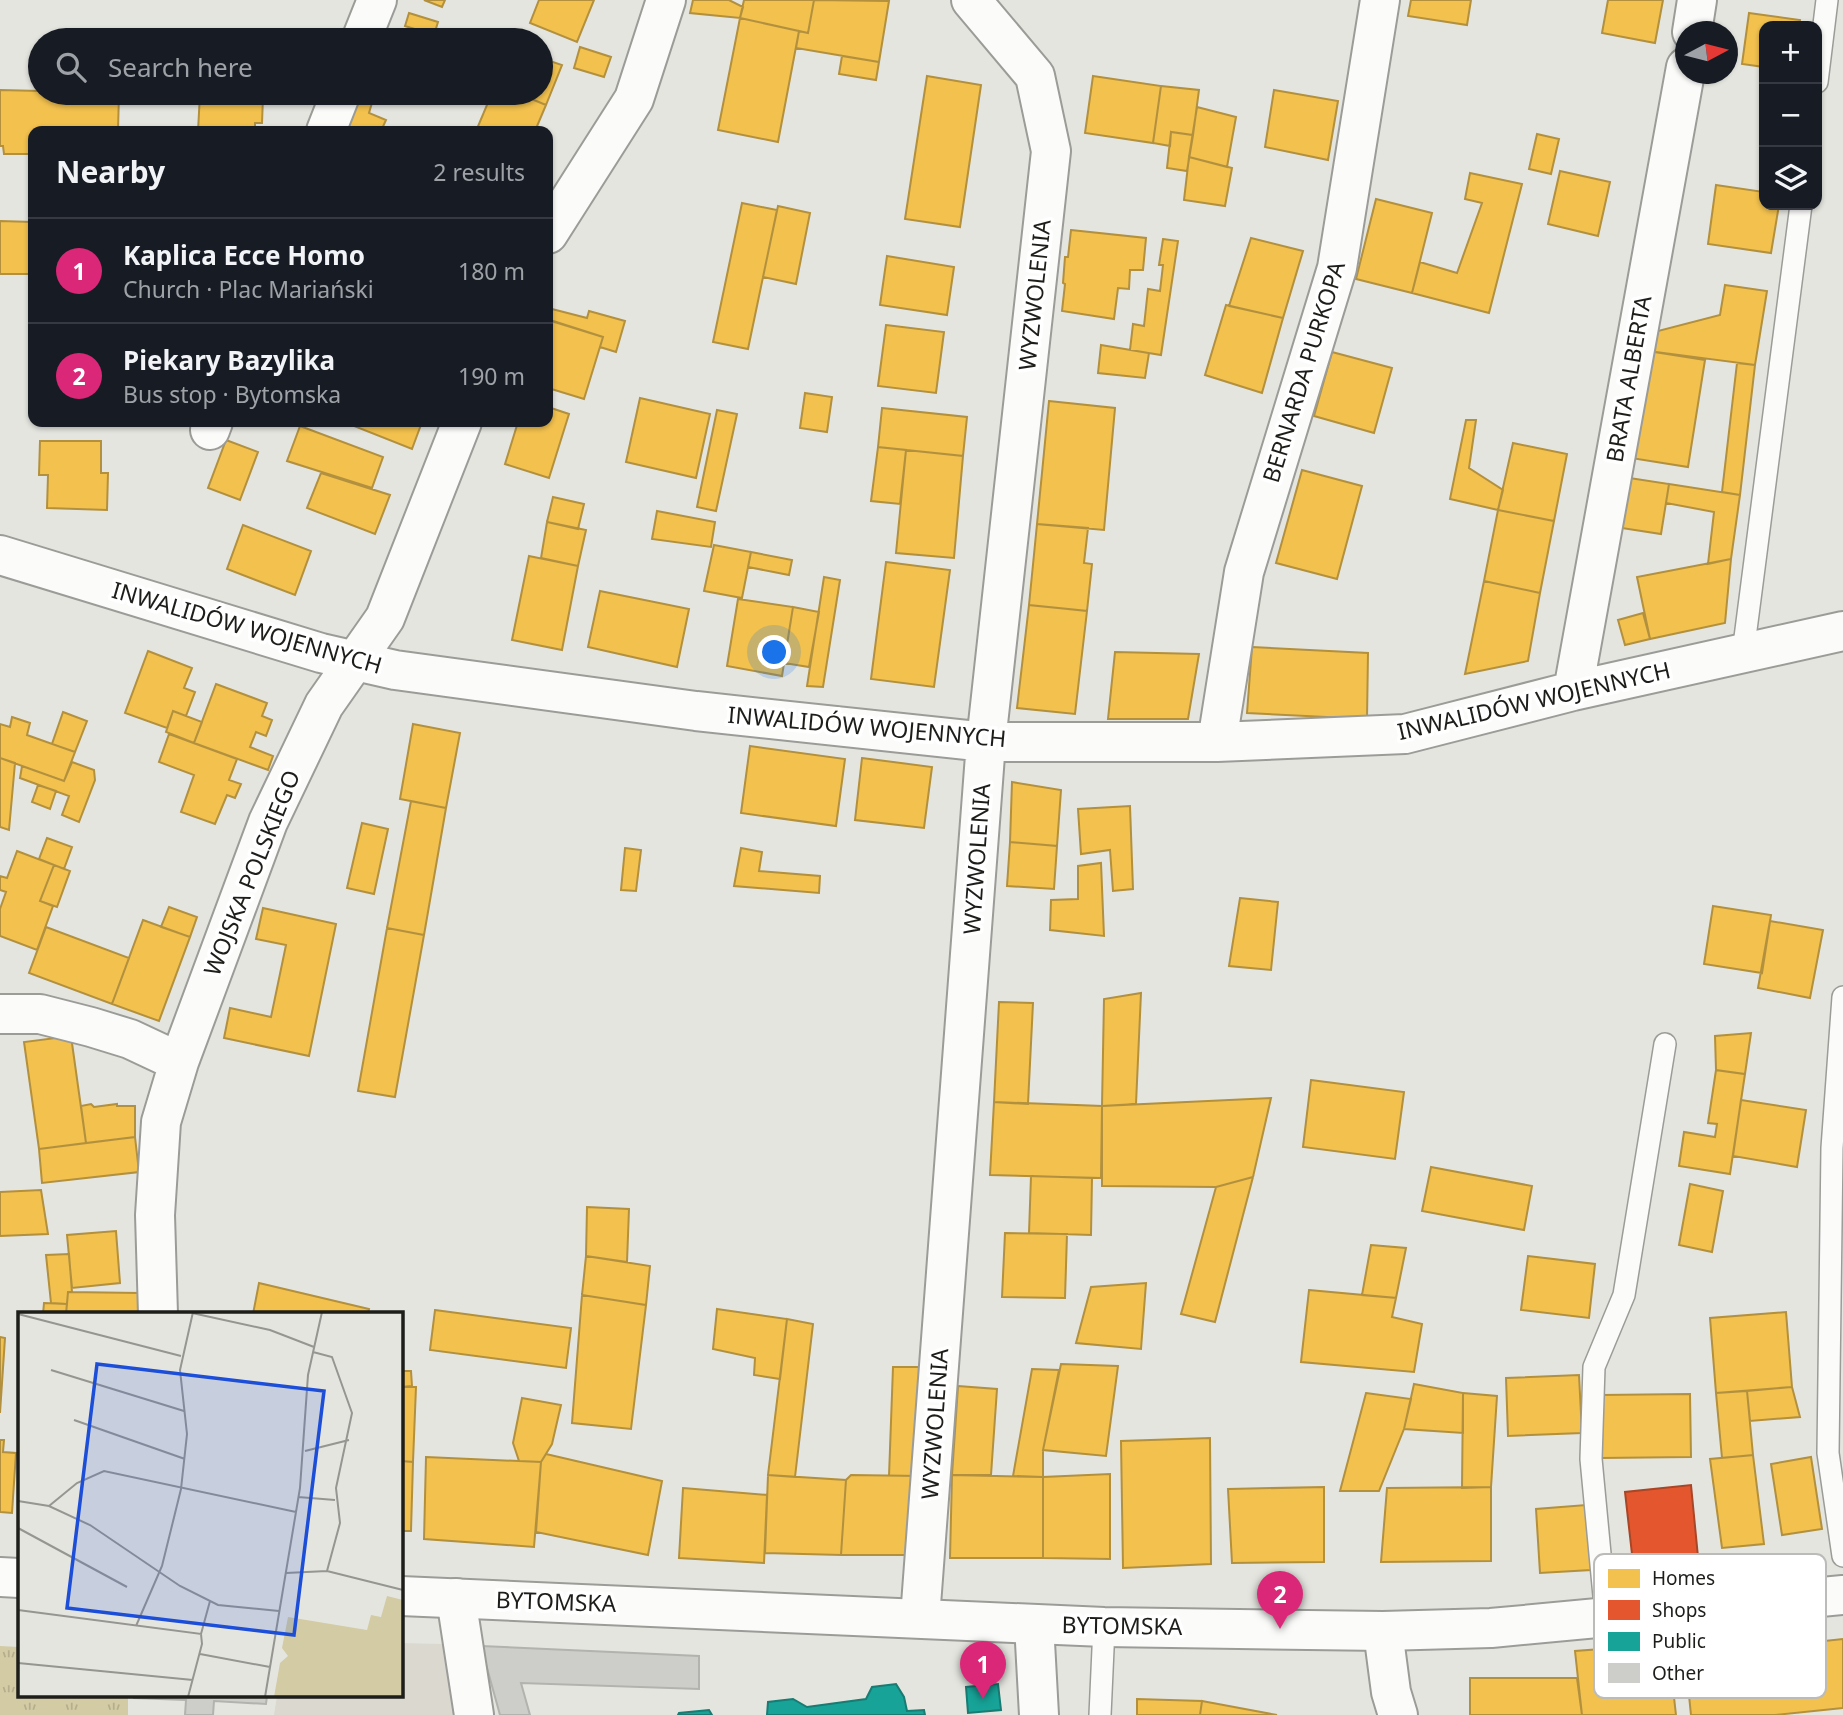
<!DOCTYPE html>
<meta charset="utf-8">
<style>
body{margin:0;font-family:"Noto Sans",sans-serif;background:#20242c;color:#f1f3f6}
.controls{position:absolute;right:21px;top:21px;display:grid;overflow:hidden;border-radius:14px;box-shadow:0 2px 5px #0004}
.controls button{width:63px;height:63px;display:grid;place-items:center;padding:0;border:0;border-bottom:2px solid #363941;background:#171b24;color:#f1f3f6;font:35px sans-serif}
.compass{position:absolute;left:1675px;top:21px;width:63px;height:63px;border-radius:50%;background:#171b24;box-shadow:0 2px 5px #0004;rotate:83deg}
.you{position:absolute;left:775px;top:653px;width:24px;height:24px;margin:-18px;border:5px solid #fff;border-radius:50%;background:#1a73e8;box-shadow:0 0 0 10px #1a73e833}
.badge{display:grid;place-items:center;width:46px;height:46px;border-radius:50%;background:#db2777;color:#fff;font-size:23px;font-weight:700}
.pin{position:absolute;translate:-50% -58px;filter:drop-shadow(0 2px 4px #0008)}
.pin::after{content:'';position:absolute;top:37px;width:24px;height:21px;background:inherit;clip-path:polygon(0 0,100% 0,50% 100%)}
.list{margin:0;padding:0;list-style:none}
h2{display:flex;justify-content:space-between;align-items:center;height:91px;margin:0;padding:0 28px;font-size:30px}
h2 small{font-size:23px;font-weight:400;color:#9ea1a6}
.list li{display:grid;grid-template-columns:46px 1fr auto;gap:21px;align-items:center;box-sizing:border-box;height:105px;padding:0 28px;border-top:2px solid #363941}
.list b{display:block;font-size:26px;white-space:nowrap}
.list p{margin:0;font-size:23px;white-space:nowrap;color:#9ea1a6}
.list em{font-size:23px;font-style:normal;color:#9ea1a6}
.icon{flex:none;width:38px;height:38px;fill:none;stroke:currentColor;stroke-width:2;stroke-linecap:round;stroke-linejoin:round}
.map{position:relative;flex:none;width:1843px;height:1715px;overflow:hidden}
.search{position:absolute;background:#171b24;box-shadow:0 2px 5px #0004;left:28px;top:28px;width:525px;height:77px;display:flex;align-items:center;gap:18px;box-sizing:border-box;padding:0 24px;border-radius:38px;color:#9ea1a6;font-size:26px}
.panel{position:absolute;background:#171b24;box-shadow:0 2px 5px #0004;left:28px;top:126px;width:525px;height:301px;border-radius:14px}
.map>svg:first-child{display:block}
</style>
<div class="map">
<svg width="1843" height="1715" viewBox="0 0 1843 1715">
<defs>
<pattern id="park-tufts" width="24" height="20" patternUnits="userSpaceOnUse" patternTransform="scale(1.75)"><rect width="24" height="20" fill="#d2cba4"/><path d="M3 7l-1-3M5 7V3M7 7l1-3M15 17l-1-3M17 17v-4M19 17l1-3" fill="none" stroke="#b4ae8d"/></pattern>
</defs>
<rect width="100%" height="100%" fill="#e5e5e0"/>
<path fill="#dbd9cf" d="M401,1643L444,1644L455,1715H274L277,1696H401Z"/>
<path fill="url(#park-tufts)" d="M0,1646L19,1647V1696H128V1715H0Z"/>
<path fill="#f2c14e" stroke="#b2903e" stroke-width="2" d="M424,0H445L442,7Z
M539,0H594L577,42L530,23Z
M693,0H729L743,7L740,18L690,13Z
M744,0H814L808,33L740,18Z
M814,0L889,1L879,62L796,48L799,31L808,33Z
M1411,0H1471L1467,25L1408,16Z
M1608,0H1663L1655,43L1602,33Z
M409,13L438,22L434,35L405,26Z
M1749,13L1800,20L1799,26H1764V67L1742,64Z
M740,18L799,31L778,142L718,130Z
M580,47L611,57L604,77L574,68Z
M842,56L879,62L876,80L839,74Z
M541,58L562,65L546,105L517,93H541Z
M927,76L981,85L960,227L905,219Z
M1093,76L1161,86L1153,143L1085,133Z
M1161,86L1199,90L1193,135L1171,132L1170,146L1153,143Z
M0,90L40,91V93H119L118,131H33V154H4L3,146H0Z
M1274,90L1338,101L1328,160L1265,147Z
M358,93L374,96L369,113L386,120L381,131H342Z
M492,93H517L546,105L535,131H476Z
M200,94L263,97L262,123H255V131H198Z
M1197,107L1236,117L1227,167L1189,157Z
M1171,132L1193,135L1187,171L1167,168Z
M1537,134L1559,139L1551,174L1529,169Z
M1189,157L1232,168L1225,206L1184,200Z
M1560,171L1610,182L1598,236L1548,224Z
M1470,173L1522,184L1489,313L1412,293L1420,262L1457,273L1482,203L1465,199Z
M1716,185L1764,192V205H1779L1771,253L1708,244Z
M1376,199L1432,213L1412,293L1356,279Z
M742,203L777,210L748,349L713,342Z
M778,206L810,213L796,284L763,277Z
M0,221L33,222V274H0Z
M1071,230L1146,238L1143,270H1130L1129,289L1118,288L1114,319L1062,311L1065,284L1063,283L1065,257H1068Z
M1251,238L1303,251L1283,318L1229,306Z
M1163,239L1178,241L1161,355L1130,350L1133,324L1144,326L1148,289L1160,291L1163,265H1159Z
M887,256L954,267L947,315L880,305Z
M1725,285L1767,291L1755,365L1648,351L1654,332L1720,315Z
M1226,305L1283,318L1262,393L1205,375Z
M552,309L587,318L589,311L625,321L616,352L600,347L603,337L550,320Z
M548,320L603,337L584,399L548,388Z
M886,325L944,332L936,393L878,386Z
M1101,345L1149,353L1145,378L1098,373Z
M1648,351L1705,360L1688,467L1631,458Z
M1332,352L1392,368L1374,433L1314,416Z
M1737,363L1755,365L1740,495L1722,492Z
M805,393L832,397L827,432L800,428Z
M640,398L710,414L696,478L626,462Z
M1049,401L1115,408L1104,530L1037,524Z
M548,407L569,414L549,478L505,464L518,422H548Z
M882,408L967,417L963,456L878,447Z
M717,410L737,414L716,511L697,507Z
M1466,420H1476L1469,468L1503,490L1498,510L1450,499Z
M356,422H422L412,449L354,426Z
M300,426L383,457L372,488L287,461Z
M226,440L258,452L240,500L208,488Z
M40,441H101V473H108L107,510L47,508L48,475H39Z
M1513,443L1567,454L1554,521L1498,510Z
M878,447L906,450L900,504L871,501Z
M906,450L963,456L954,558L896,553Z
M1302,470L1362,486L1337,579L1276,563Z
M321,473L390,495L375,534L307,508Z
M1623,477L1669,484L1661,534L1615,527Z
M1669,484L1740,495L1731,559L1708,564L1714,512L1666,503Z
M553,497L584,504L578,529L547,522Z
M1498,510L1554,521L1540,593L1484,581Z
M657,511L715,522L711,547L652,539Z
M547,522L586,530L578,566L541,558Z
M1037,524L1088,528L1084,563L1092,564L1087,611L1029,605Z
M243,525L311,551L295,595L227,569Z
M714,545L751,552L742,598L704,591Z
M751,552L792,560L789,575L748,567Z
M529,556L578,566L562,650L512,640Z
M1731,559L1725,623L1650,639L1637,577Z
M886,562L950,570L934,687L871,679Z
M824,577L840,580L823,687L807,686Z
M1484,581L1540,593L1528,661L1465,674Z
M600,591L689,609L677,667L588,647Z
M738,599L793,607L782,676L727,666Z
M1029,605L1087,611L1075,714L1017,708Z
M793,607L819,612L809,667L784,663Z
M1643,613L1650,639L1625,645L1618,620Z
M1252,647L1368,653L1367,719L1247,713Z
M148,651L192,668L184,688L195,692L186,716L173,711L167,728L125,713Z
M1115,652L1199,654L1188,719H1108Z
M216,684L267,703L262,716L272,720L266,736L256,732L250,747L273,756L268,770L194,743Z
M173,711L202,722L194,743L166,732Z
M63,712L87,721L75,752L52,744Z
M12,717L30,723L27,735L75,752L64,781L0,758V724L10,727Z
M413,724L460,733L446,808L400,799Z
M169,734L237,759L229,780L241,784L235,798L227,795L215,824L181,812L194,775L159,762Z
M750,746L845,759L836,826L741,813Z
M0,758L15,763L9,830L0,827Z
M862,758L932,767L924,828L855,820Z
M72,762L94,770L95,780L79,822L62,815L69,796L20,778L22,766L64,781Z
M1012,782L1061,790L1057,846L1010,842Z
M38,785L56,791L50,809L32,802Z
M411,801L446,808L424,935L387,928Z
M1130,806L1133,889L1113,891L1110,850L1081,854L1078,809Z
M362,823L388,829L374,894L347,888Z
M47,838L72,847L64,869L39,859Z
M1010,842L1057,846L1054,889L1007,886Z
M625,848L641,850L636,891L621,890Z
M741,848L762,852L759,871L820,876L819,893L734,886Z
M17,851L54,865L40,901L53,906L37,950L0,936V909L6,892L0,890V876L7,878Z
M1101,863L1104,936L1050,930L1051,900L1078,899V866Z
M54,865L70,871L57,907L40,901Z
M1240,898L1278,902L1271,970L1229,966Z
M1713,906L1771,915L1762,973L1704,964Z
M169,907L197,917L190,937L161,927Z
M263,908L336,924L309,1056L224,1038L230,1008L271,1017L286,945L256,939Z
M143,920L190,937L159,1021L112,1004Z
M1770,921L1823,930L1810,998L1758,988Z
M46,927L129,958L112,1004L29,973Z
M387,928L424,935L395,1097L358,1091Z
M1141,993L1136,1104L1102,1106L1104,999Z
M999,1002L1033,1003L1028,1104L994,1102Z
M1751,1033L1745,1074L1716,1070L1715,1036Z
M71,1036L86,1143L39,1149L24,1042Z
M1716,1070L1745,1074L1730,1174L1679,1166L1684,1132L1715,1137L1717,1124L1708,1123Z
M1311,1080L1404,1092L1395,1159L1303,1147Z
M1271,1098L1253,1177L1216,1187L1102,1186V1106Z
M1741,1100L1806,1110L1797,1167L1733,1156Z
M994,1102L1102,1106L1101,1178L990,1175Z
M91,1104L94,1107L117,1104V1106H135V1137L86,1143L81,1106Z
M135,1137L139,1172L42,1183L39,1149Z
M1431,1167L1532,1186L1524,1230L1422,1211Z
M1031,1176L1092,1178L1091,1235L1029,1233Z
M1253,1177L1215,1322L1181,1314L1216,1187Z
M1690,1184L1723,1191L1712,1252L1679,1245Z
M41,1190L48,1234L0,1236V1192Z
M587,1207L629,1209L627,1262L586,1256Z
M116,1231L120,1283L72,1288L67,1235Z
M1005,1233L1067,1234L1065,1298L1002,1297Z
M1371,1245L1406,1248L1396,1298L1362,1295Z
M69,1254L72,1292H68L67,1304L51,1303L46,1255Z
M586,1256L650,1266L646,1305L582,1295Z
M1528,1256L1595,1264L1589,1318L1521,1310Z
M259,1283L369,1309L368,1314H253Z
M1146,1283L1141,1349L1076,1343L1091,1287Z
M1309,1290L1396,1298L1392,1317L1422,1324L1414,1372L1301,1362Z
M68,1292L140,1293V1314H66Z
M582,1295L646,1305L631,1429L572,1423Z
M44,1303L67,1304L66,1314H43Z
M717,1309L787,1319L780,1379L754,1375L755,1358L713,1349Z
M435,1310L571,1328L566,1368L430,1350Z
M1786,1312L1792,1387L1716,1393L1710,1318Z
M787,1319L813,1324L795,1477L768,1475Z
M0,1337L5,1338L0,1413Z
M1061,1364L1118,1366L1106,1456L1043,1450Z
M893,1367H925L919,1476H889Z
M1032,1369L1059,1370L1043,1450V1477L1013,1476Z
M401,1371H411L412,1386L401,1387Z
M1579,1375L1582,1433L1508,1436L1506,1378Z
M1414,1384L1463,1393V1433L1404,1429Z
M958,1386L997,1389L991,1475H952Z
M401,1387H416L413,1462L401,1461Z
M1792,1387L1800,1417L1750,1421L1747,1391Z
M1747,1391L1753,1455L1722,1458L1716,1393Z
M1366,1393L1411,1399L1404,1429L1379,1491H1340Z
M1463,1393L1497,1396L1491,1487L1462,1488Z
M1690,1394L1691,1457L1601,1458L1600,1395Z
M522,1398L561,1405L552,1444L541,1462L519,1461L513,1443Z
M1210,1438L1211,1564L1123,1568L1121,1441Z
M0,1440H4L3,1452L16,1453L12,1513L0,1512Z
M546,1454L662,1481L648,1555L536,1532L541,1462Z
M1753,1455L1764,1544L1722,1548L1710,1459Z
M426,1457L541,1462L534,1547L424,1539Z
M1811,1457L1822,1529L1782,1535L1771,1464Z
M401,1461L413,1462L411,1531H401Z
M1110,1474V1559L1043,1558V1477Z
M768,1475L846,1480L841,1555L765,1553Z
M851,1475L919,1476L917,1555H841L846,1480Z
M952,1475L1043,1477V1558H950Z
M1324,1487V1562L1232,1563L1228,1489Z
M1491,1487V1561L1381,1562L1387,1488Z
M683,1488L767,1495L764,1563L679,1558Z
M1586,1505L1591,1570L1540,1573L1536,1509Z
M1843,1639V1708L1775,1715H1691L1685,1656Z
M1668,1644L1676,1715H1582L1575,1651Z
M1470,1678H1577L1582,1715H1470Z
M1137,1699L1202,1701L1200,1715H1137Z
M1202,1701L1277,1715H1200Z"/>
<path fill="#e4572e" stroke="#a84628" stroke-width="2" d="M1691,1485L1698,1557L1633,1563L1625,1492Z"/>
<path fill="#17a398" stroke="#197b72" stroke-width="2" d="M896,1684L904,1697L907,1711L924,1710L925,1715H767L768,1702L793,1699L807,1707L866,1699L872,1687Z
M998,1684L1001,1710L968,1713L966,1687Z
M709,1710L712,1715H678L679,1713Z"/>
<path fill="#cdcdc9" stroke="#b2b2ae" stroke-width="2" d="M481,1646L699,1656V1689L521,1683L530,1715H500Z
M134,1696H267L266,1704L214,1701L213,1715H185L186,1700L134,1698Z"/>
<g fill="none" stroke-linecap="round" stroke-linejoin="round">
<g stroke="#9b9b98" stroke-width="24">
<path id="service" d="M1817,82L1827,0
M1743,653L1801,205
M1843,997L1832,1148L1828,1453L1843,1556
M1606,1617L1591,1459L1594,1367L1624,1295L1665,1044
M1100,1715L1104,1627"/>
</g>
<g stroke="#9b9b98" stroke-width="42">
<path id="minor" d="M1692,32L1697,0
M361,40L377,0
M326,131L341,93
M548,234L634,99L666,0
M210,430L213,422
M0,555L321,653L395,670L696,711L986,742H1217L1405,734L1573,691L1843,631
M1573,691L1686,67
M1217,742L1244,572L1337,268L1380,0
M0,1014H40L91,1027L130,1039L179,1062
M158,1314L155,1215L161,1122L179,1062L268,822L324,705L385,618L462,422
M456,1598L474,1715
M920,1618L986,742L1051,151L1035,76L971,0
M1034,1624L1039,1715
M1383,1631L1391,1692L1398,1715"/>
</g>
<g stroke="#9b9b98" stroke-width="42">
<path id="tertiary" d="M0,1577L19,1578
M401,1596L1104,1627L1383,1631L1491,1628L1843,1595"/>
</g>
<use href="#service" stroke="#fbfbfa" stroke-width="21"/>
<use href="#minor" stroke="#fbfbfa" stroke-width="38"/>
<use href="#tertiary" stroke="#fbfbfa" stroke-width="38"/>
</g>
<g text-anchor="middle" stroke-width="7" stroke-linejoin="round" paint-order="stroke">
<g font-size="23" fill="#1d1d1a" stroke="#fff">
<text transform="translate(1035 295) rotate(-84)" y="8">WYZWOLENIA</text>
<text transform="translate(1304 372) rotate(-73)" y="8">BERNARDA PURKOPA</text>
<text transform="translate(1629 379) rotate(-80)" y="8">BRATA ALBERTA</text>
<text transform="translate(247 628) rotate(16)" y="8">INWALIDÓW WOJENNYCH</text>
<text transform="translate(1534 701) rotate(-13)" y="8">INWALIDÓW WOJENNYCH</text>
<text transform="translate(867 727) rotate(5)" y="8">INWALIDÓW WOJENNYCH</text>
<text transform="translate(977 859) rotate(-86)" y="8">WYZWOLENIA</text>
<text transform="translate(252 873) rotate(-68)" y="8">WOJSKA POLSKIEGO</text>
<text transform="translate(935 1424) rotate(-86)" y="8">WYZWOLENIA</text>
<text transform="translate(556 1602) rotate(2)" y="8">BYTOMSKA</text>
<text transform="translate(1122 1626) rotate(1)" y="8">BYTOMSKA</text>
</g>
</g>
<g transform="translate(18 1312)">
<rect width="385" height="385" fill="#e5e5e0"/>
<path d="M369,284L385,288V385H256L262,351L270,344L264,336L270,305L349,318L353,303L363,305Z" fill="#d2cba4"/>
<path fill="none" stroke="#959591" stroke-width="2" d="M174,1L252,18L296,35M0,2L163,44M295,40L314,45L334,101L318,176L322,211L309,259M33,58L166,99M56,108L167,147M287,139L331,128M280,185L317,188M0,189L31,194L72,213L162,274L200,293L261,299M31,194L59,171L86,159L278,200M0,216L109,275M268,261L309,259L385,278M0,298L183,322L192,289M118,314L144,254L163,177L169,122L162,58L175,0M182,342L252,355M0,351L175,368M170,385L184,332L183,322M247,385L282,176L290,63L304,0"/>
<path fill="#1d4ed8" fill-opacity="0.15" stroke="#1d4ed8" stroke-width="3.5" d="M79,52L306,79L276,323L49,296Z"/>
<rect width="385" height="385" fill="none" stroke="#1d1d1a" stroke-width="3.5"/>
</g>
<rect x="1594" y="1554" width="232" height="144" rx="10" fill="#fff" stroke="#bbbbba" stroke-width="2"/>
<rect x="1608" y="1569" width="32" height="19" fill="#f2c14e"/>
<rect x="1608" y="1600" width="32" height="20" fill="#e4572e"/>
<rect x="1608" y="1632" width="32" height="19" fill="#17a398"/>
<rect x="1608" y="1663" width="32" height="20" fill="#cdcdc9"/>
<g font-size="19" fill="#1d1d1a">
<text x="1652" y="1585">Homes</text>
<text x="1652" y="1617">Shops</text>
<text x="1652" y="1648">Public</text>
<text x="1652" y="1680">Other</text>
</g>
</svg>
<div class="controls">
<button>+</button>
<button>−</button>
<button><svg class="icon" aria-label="layers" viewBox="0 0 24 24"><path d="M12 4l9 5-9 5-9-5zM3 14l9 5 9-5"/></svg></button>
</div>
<svg class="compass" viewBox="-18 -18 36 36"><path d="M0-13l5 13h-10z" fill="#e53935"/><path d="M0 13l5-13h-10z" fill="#9ea1a6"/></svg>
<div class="you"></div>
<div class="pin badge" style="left:983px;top:1699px">1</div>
<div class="pin badge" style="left:1280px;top:1629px">2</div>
<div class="search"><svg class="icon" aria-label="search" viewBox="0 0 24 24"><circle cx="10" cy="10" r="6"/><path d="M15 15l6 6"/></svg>Search here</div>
<section class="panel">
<h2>Nearby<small>2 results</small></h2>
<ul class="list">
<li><span class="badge">1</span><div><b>Kaplica Ecce Homo</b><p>Church · Plac Mariański</p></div><em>180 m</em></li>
<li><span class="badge">2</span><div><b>Piekary Bazylika</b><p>Bus stop · Bytomska</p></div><em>190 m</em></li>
</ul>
</section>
</div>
